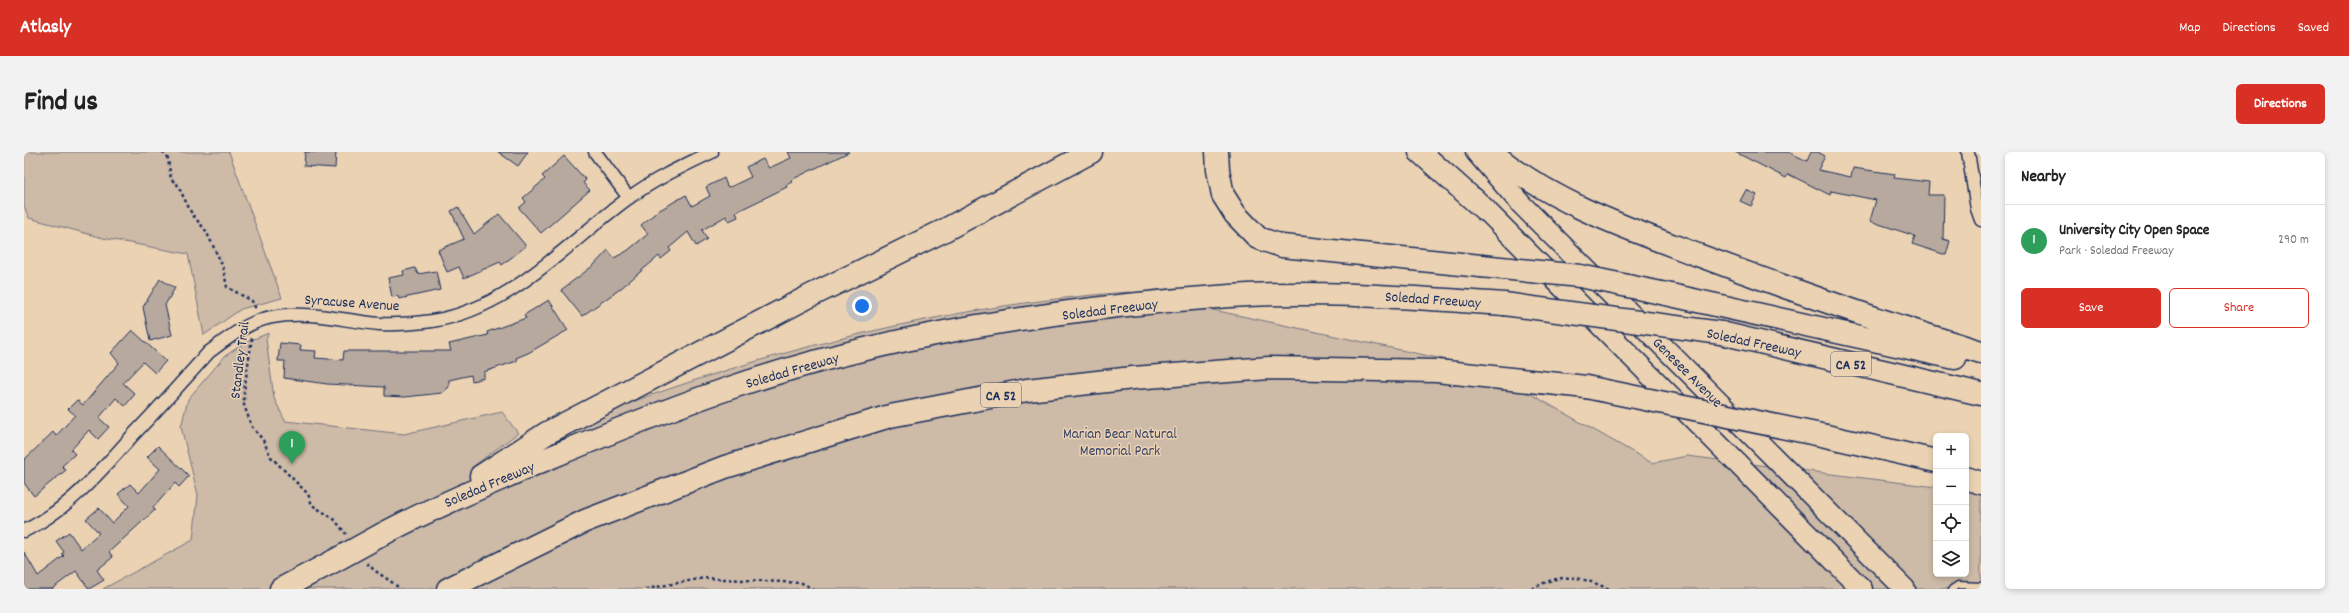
<!DOCTYPE html>
<meta charset="utf-8">
<style>
body{margin:0;font-family:Dekko,sans-serif;background:#f2f2f2;color:#222}
.controls{position:absolute;right:12px;bottom:12px;display:grid;overflow:hidden;border-radius:6px;box-shadow:0 2px 6px #0003}
.controls button{width:36px;height:36px;display:grid;place-items:center;padding:0;border:0;border-bottom:1px solid #e0e0e0;background:#fff;color:#222;font:20px sans-serif}
.you{position:absolute;left:838px;top:154px;width:14px;height:14px;margin:-10px;border:3px solid #fff;border-radius:50%;background:#1a73e8;box-shadow:0 0 0 6px #1a73e833}
.badge{display:grid;place-items:center;width:26px;height:26px;border-radius:50%;background:#d93025;color:#fff;font-size:13px;font-weight:700}
.pin{position:absolute;translate:-50% -33px;filter:drop-shadow(0 1px 2px #0008)}
.pin::after{content:'';position:absolute;top:21px;width:14px;height:12px;background:inherit;clip-path:polygon(0 0,100% 0,50% 100%)}
.list{margin:0;padding:0;list-style:none}
h2{display:flex;justify-content:space-between;align-items:center;height:52px;margin:0;padding:0 16px;font-size:17px}
h2 small{font-size:13px;font-weight:400;color:#767676}
.list li{display:grid;grid-template-columns:26px 1fr auto;gap:12px;align-items:center;box-sizing:border-box;height:72px;padding:0 16px;border-top:1px solid #e0e0e0}
.list b{display:block;font-size:15px;white-space:nowrap}
.list p{margin:0;font-size:13px;white-space:nowrap;color:#767676}
.list em{font-size:13px;font-style:normal;color:#767676}
.actions{display:flex;gap:8px;padding:12px 16px}
.actions a{flex:1;padding:9px 0;border:1px solid #d93025;border-radius:6px;text-align:center;font-size:14px;color:#d93025}
.actions .main{background:#d93025;color:#fff}
.icon{flex:none;width:22px;height:22px;fill:none;stroke:currentColor;stroke-width:2;stroke-linecap:round;stroke-linejoin:round}
.map{position:relative;flex:none;width:1957px;height:437px;overflow:hidden;border-radius:6px}
header{display:flex;align-items:center;gap:24px;box-sizing:border-box;height:56px;padding:0 20px;background:#d93025;color:#fff}
header strong{font-size:19px}
nav{display:flex;gap:22px;margin-inline-start:auto;font-size:14px}
.intro{display:flex;align-items:center;justify-content:space-between;box-sizing:border-box;height:96px;padding:0 24px}
h1{margin:0;font-size:28px}
.button{padding:10px 18px;border-radius:6px;background:#d93025;color:#fff;font-size:14px;font-weight:700}
main{display:flex;gap:24px;padding:0 24px}
aside{flex:1;background:#fff;border-radius:6px;box-shadow:0 2px 6px #0003}
.map>svg:first-child{display:block}
</style>
<header>
<strong>Atlasly</strong>
<nav><a>Map</a><a>Directions</a><a>Saved</a></nav>
</header>
<div class="intro"><h1>Find us</h1><a class="button">Directions</a></div>
<main>
<div class="map">
<svg width="1957" height="437" viewBox="0 0 1957 437">
<rect width="100%" height="100%" fill="#ebd2b3"/>
<filter id="ink" filterUnits="userSpaceOnUse"><feTurbulence type="fractalNoise" baseFrequency=".025" numOctaves="2"/><feDisplacementMap in="SourceGraphic" scale="8" xChannelSelector="R" yChannelSelector="G"/><feConvolveMatrix kernelMatrix="1 2 1 2 8 2 1 2 1" color-interpolation-filters="sRGB"/></filter>
<g filter="url(#ink)">
<path fill="#cdbaa7" stroke="#747482" d="M0,0H205L258,146L217,157L180,183L164,102L79,86L5,66L0,54Z
M1105,140L1461,216L1628,311L1663,304L1912,335V422H1942V339L1957,342V437H79L169,388L174,343L157,275L164,247L201,204L222,190L245,181L242,187L250,246L261,269L380,282L478,260L494,281L447,316C649,223 883,156 1105,140Z"/>
<path fill="#b7a99e" stroke="#1b2f5e" d="M281,0H312L311,16L280,14Z
M474,0H504L494,14Z
M764,0H825L767,28L768,30L762,33L763,35L712,60L714,65L705,69L702,64L678,78L683,87L672,94L664,80L645,96L647,99L637,107L635,104L596,137L558,164L537,138L570,113L584,98L590,106L603,99L624,82L617,73L634,59L662,43L668,54L686,44L682,35L700,26L703,34L706,35L727,25L722,15L739,7L745,16L767,6Z
M1711,0H1765L1783,9L1787,0H1794L1801,4L1794,18L1827,25L1829,16L1871,22L1870,26L1905,30L1904,43H1920L1919,87L1926,89L1922,103L1888,92L1891,84L1846,69L1852,48L1807,39L1806,43L1764,22L1762,26Z
M540,4L562,28L559,31L566,38L517,81L495,56L502,50L499,46L521,27L518,24Z
M1722,38L1733,43L1727,54L1716,49Z
M434,55L450,82L475,62L502,94L478,113L476,110L440,126L435,115L423,120L414,98L440,87L427,59Z
M391,116L394,122L412,119L416,138L375,147L374,144L368,145L364,126L380,123L379,119Z
M136,127L151,136L141,153L148,183L126,189L119,155Z
M525,148L544,178L504,201L492,206L493,209L460,220V226L448,229L447,223L425,228V235L418,241L381,245L360,244V235L303,232L260,226L261,209H254L256,191L277,193L276,198L292,199L291,206L319,208L320,199H427L425,192L464,183L463,180L502,166L500,163Z
M108,178L142,209L131,221L119,210L99,231L111,242L101,254L92,246L75,266L85,275L74,287L65,278L47,298L51,302L38,314L42,318L10,344L0,331V308L29,280L32,284L51,263L44,257L53,248L59,253L95,211L87,201Z
M134,294L165,324L155,335L151,331L129,356L131,358L85,400L89,405L73,418L80,428L65,437L52,419L28,437H0V400L14,424L40,404L38,402L40,400L32,389L45,380L57,397L75,381L62,367L75,356L88,371L105,354L94,342L106,332L115,341L136,317L123,305Z"/>
<g fill="none" stroke-linecap="round" stroke-linejoin="round">
<g stroke="#1b2f5e" stroke-width="9">
<path id="service" d="M1928,437L1934,433L1957,434"/>
</g>
<g stroke="#1b2f5e" stroke-width="15">
<path id="minor" d="M571,0L605,46
M1944,0L1953,57L1957,68
M0,379C44,358 77,319 109,283C135,256 160,228 185,200C204,186 225,169 248,165C285,158 320,169 356,172C372,173 392,171 408,169C489,156 542,91 606,45C631,27 659,14 688,0"/>
</g>
<g stroke="#1b2f5e" stroke-width="23">
<path id="primary" d="M1452,0L1497,52L1881,437
M1450,46L1838,437"/>
</g>
<g stroke="#1b2f5e" stroke-width="25">
<path id="motorway" d="M1193,0L1194,18L1199,43L1211,62L1234,86L1258,94L1457,114
M1396,0L1461,58
M1467,0C1527,50 1602,76 1674,103C1767,138 1862,171 1957,200
M1642,142L1931,206
M1697,181L1957,242
M1802,284L1912,309
M457,324L523,281L786,144L917,80L1067,0
M1942,326L1957,331
M359,382C409,355 461,334 513,311C575,285 638,259 703,237C859,183 1042,155 1206,144C1297,138 1389,146 1480,152
M257,437L310,409
M424,437L561,369L701,315L866,264L1003,238L1109,226L1245,216L1413,219L1562,235"/>
</g>
<path stroke="#1b2f5e" stroke-width="2.5" stroke-dasharray="3 3" stroke-linecap="butt" d="M139,0L144,7L147,27L153,32L168,62L182,79L199,115L203,135L228,149L232,157
M228,186L220,239V253L228,275L239,288L247,305L284,342L288,353L310,367L322,382
M343,411C351,421 366,427 376,437
M622,437L680,426L778,431L789,437
M1508,437C1538,420 1555,424 1585,437"/>
<use href="#service" stroke="#ebd2b3" stroke-width="6"/>
<use href="#minor" stroke="#ebd2b3" stroke-width="12"/>
<use href="#primary" stroke="#ebd2b3" stroke-width="20"/>
<use href="#motorway" stroke="#ebd2b3" stroke-width="22"/>
<g stroke="#1b2f5e" stroke-width="25" stroke-linecap="butt">
<path id="motorway-bridge" d="M1457,114L1556,124L1642,142
M1480,152L1697,181
M1562,235L1802,284
M310,409L359,382"/>
</g>
<use href="#motorway-bridge" stroke="#ebd2b3" stroke-width="22"/>
</g>
</g>
<g text-anchor="middle" stroke-width="3" stroke-linejoin="round" paint-order="stroke">
<g fill="#ebd2b3" stroke="#596078" stroke-width="1">
<rect x="1807" y="200" width="40" height="24" rx="3"/>
<rect x="957" y="231" width="40" height="24" rx="3"/>
</g>
<g font-size="14" font-weight="bold" fill="#1b2f5e">
<text x="1827" y="217">CA 52</text>
<text x="977" y="248">CA 52</text>
</g>
<g font-size="15" fill="#1b2f5e" stroke="#ebd2b3">
<text transform="translate(1409 147) rotate(4)" y="5">Soledad Freeway</text>
<text transform="translate(328 150) rotate(4)" y="5">Syracuse Avenue</text>
<text transform="translate(1086 157) rotate(-7)" y="5">Soledad Freeway</text>
<text transform="translate(1730 190) rotate(12)" y="5">Soledad Freeway</text>
<text transform="translate(215 208) rotate(-83)" y="5">Standley Trail</text>
<text transform="translate(768 218) rotate(-16)" y="5">Soledad Freeway</text>
<text transform="translate(1664 220) rotate(45)" y="5">Genesee Avenue</text>
<text transform="translate(465 332) rotate(-23)" y="5">Soledad Freeway</text>
</g>
<g font-size="15" fill="#364469" stroke="#ebd2b3">
<text x="1096" y="286">Marian Bear Natural<tspan x="1096" dy="17">Memorial Park</tspan></text>
</g>
</g>
</svg>
<div class="controls">
<button>+</button>
<button>−</button>
<button><svg class="icon" aria-label="locate" viewBox="0 0 24 24"><circle cx="12" cy="12" r="6"/><path d="M12 2v4M12 18v4M2 12h4M18 12h4"/></svg></button>
<button><svg class="icon" aria-label="layers" viewBox="0 0 24 24"><path d="M12 4l9 5-9 5-9-5zM3 14l9 5 9-5"/></svg></button>
</div>
<div class="you"></div>
<div class="pin badge" style="left:268px;top:312px;background:#2e9e5b">1</div>
</div>
<aside>
<h2>Nearby<small></small></h2>
<ul class="list">
<li><span class="badge" style="background:#2e9e5b">1</span><div><b>University City Open Space</b><p>Park · Soledad Freeway</p></div><em>290 m</em></li>
</ul>
<div class="actions"><a class="main">Save</a><a>Share</a></div>
</aside>
</main>
